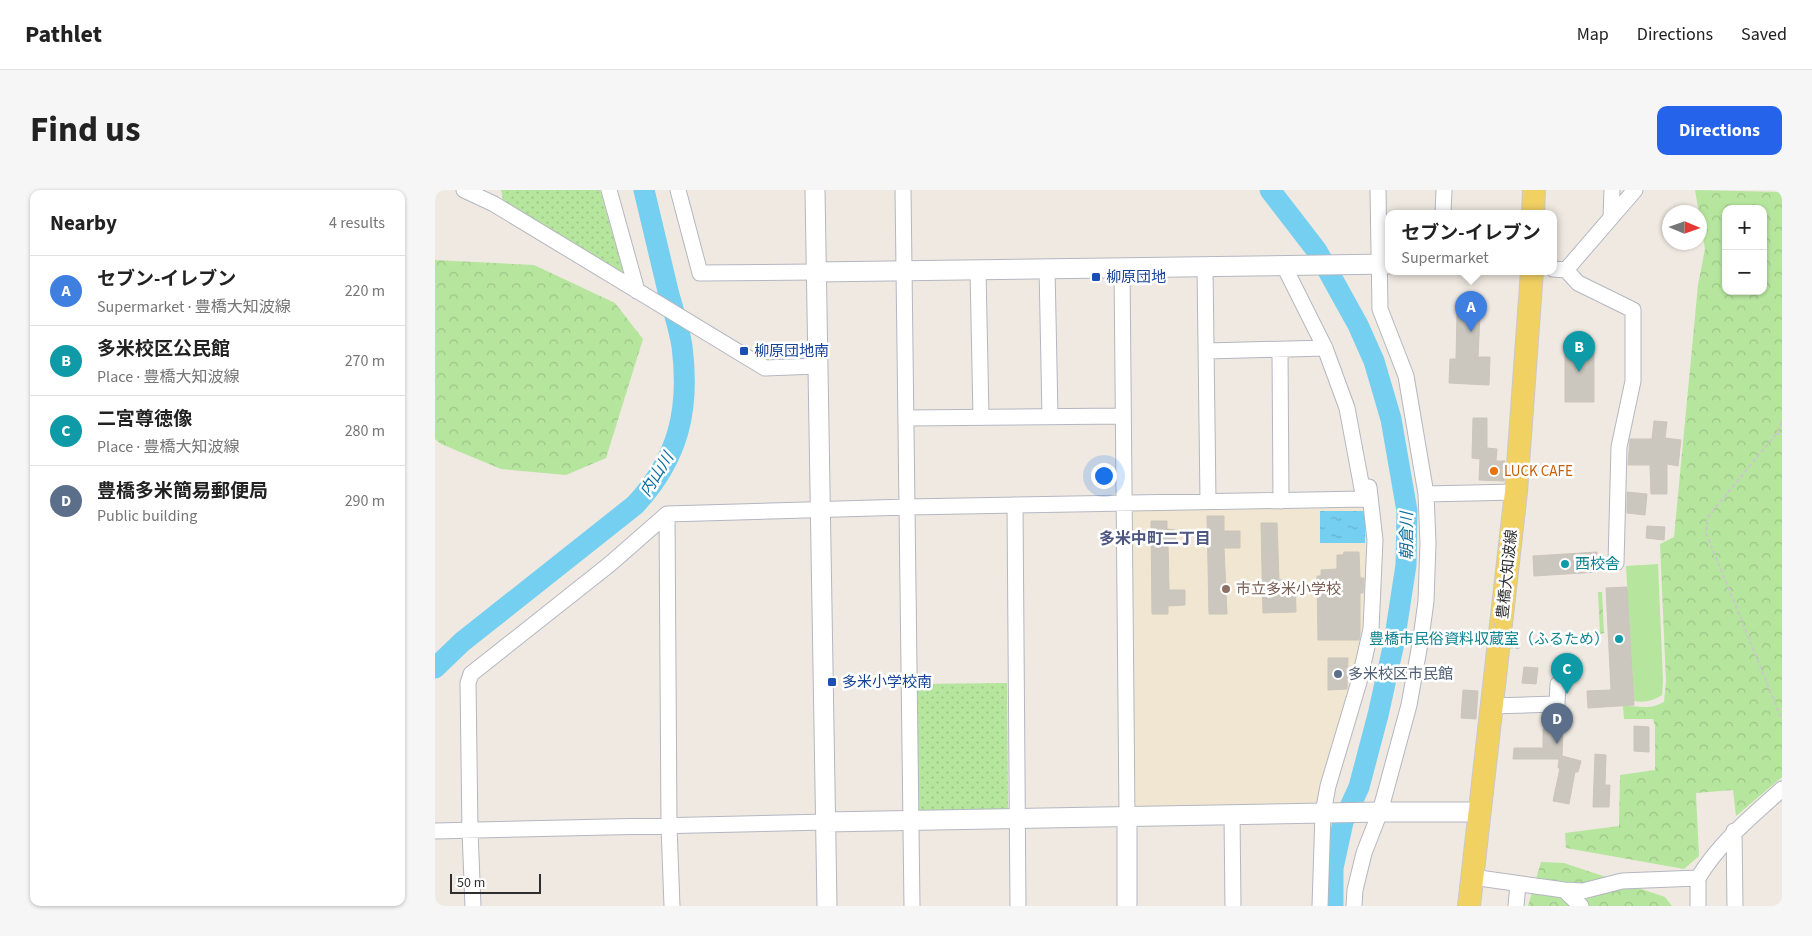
<!DOCTYPE html>
<meta charset="utf-8">
<style>
body{margin:0;font-family:"Source Sans 3","Noto Sans JP",sans-serif;background:#f6f6f6;color:#222}
.controls{position:absolute;right:15px;top:15px;display:grid;overflow:hidden;border-radius:10px;box-shadow:0 1px 4px #0004}
.controls button{width:45px;height:45px;display:grid;place-items:center;padding:0;border:0;border-bottom:1px solid #e0e0e0;background:#fff;color:#222;font:25px sans-serif}
.compass{position:absolute;left:1227px;top:15px;width:45px;height:45px;border-radius:50%;background:#fff;box-shadow:0 1px 4px #0004;rotate:92deg}
.scale{position:absolute;left:15px;bottom:12px;width:91px;box-sizing:border-box;padding-left:5px;border:2px solid #2e2e2e;border-top:0;font-size:14px;line-height:18px;white-space:nowrap;color:#2e2e2e;-webkit-text-stroke:4px #fff;paint-order:stroke}
.you{position:absolute;left:668px;top:285px;width:18px;height:18px;margin:-12px;border:4px solid #fff;border-radius:50%;background:#1a73e8;box-shadow:0 0 0 8px #1a73e833}
.badge{display:grid;place-items:center;width:32px;height:32px;border-radius:50%;background:#2563eb;color:#fff;font-size:16px;font-weight:700}
.pin{position:absolute;translate:-50% -41px;filter:drop-shadow(0 1px 2px #0008)}
.pin::after{content:'';position:absolute;top:26px;width:18px;height:15px;background:inherit;clip-path:polygon(0 0,100% 0,50% 100%)}
.popup{position:absolute;left:950px;top:20px;width:172px;height:65px;box-sizing:border-box;display:grid;place-content:center;border-radius:10px;background:#fff;filter:drop-shadow(0 1px 4px #0005);font-size:16px;white-space:nowrap;color:#767676}
.popup b{font-size:19px;color:#222}
.popup::after{content:'';position:absolute;left:50%;top:100%;margin-left:-10px;border:10px solid transparent;border-top-color:#fff}
.list{margin:0;padding:0;list-style:none}
h2{display:flex;justify-content:space-between;align-items:center;height:65px;margin:0;padding:0 20px;font-size:21px}
h2 small{font-size:16px;font-weight:400;color:#767676}
.list li{display:grid;grid-template-columns:32px 1fr auto;gap:15px;align-items:center;box-sizing:border-box;height:70px;padding:0 20px;border-top:1px solid #e0e0e0}
.list b{display:block;font-size:19px;white-space:nowrap}
.list p{margin:0;font-size:16px;white-space:nowrap;color:#767676}
.list em{font-size:16px;font-style:normal;color:#767676}
.map{position:relative;flex:none;width:1347px;height:716px;overflow:hidden;border-radius:10px}
header{display:flex;align-items:center;gap:30px;box-sizing:border-box;height:70px;padding:0 25px;background:#fff;border-bottom:1px solid #e0e0e0}
header strong{font-size:24px}
nav{display:flex;gap:28px;margin-inline-start:auto;font-size:18px}
.intro{display:flex;align-items:center;justify-content:space-between;box-sizing:border-box;height:120px;padding:0 30px}
h1{margin:0;font-size:35px}
.button{padding:12px 22px;border-radius:10px;background:#2563eb;color:#fff;font-size:18px;font-weight:700}
main{display:flex;gap:30px;padding:0 30px}
aside{flex:1;background:#fff;border-radius:10px;box-shadow:0 1px 4px #0004}
.map>svg:first-child{display:block}
</style>
<header>
<strong>Pathlet</strong>
<nav><a>Map</a><a>Directions</a><a>Saved</a></nav>
</header>
<div class="intro"><h1>Find us</h1><a class="button">Directions</a></div>
<main>
<aside>
<h2>Nearby<small>4 results</small></h2>
<ul class="list">
<li><span class="badge" style="background:#3f7fe0">A</span><div><b>セブン-イレブン</b><p>Supermarket · 豊橋大知波線</p></div><em>220 m</em></li>
<li><span class="badge" style="background:#0f9aa8">B</span><div><b>多米校区公民館</b><p>Place · 豊橋大知波線</p></div><em>270 m</em></li>
<li><span class="badge" style="background:#0f9aa8">C</span><div><b>二宮尊徳像</b><p>Place · 豊橋大知波線</p></div><em>280 m</em></li>
<li><span class="badge" style="background:#5c6f8a">D</span><div><b>豊橋多米簡易郵便局</b><p>Public building</p></div><em>290 m</em></li>
</ul>
</aside>
<div class="map">
<svg width="1347" height="716" viewBox="0 0 1347 716">
<defs>
<pattern id="forest-crowns" width="20" height="18" patternUnits="userSpaceOnUse" patternTransform="scale(1.25)"><rect width="20" height="18" fill="#b6e59e"/><path d="M2 6a3 3 0 1 1 6 0M12 15a3 3 0 1 1 6 0" fill="none" stroke="#9dc588"/></pattern>
<pattern id="park-dots" width="8" height="8" patternUnits="userSpaceOnUse" patternTransform="scale(1.25)"><rect width="8" height="8" fill="#b6e59e"/><path d="M2 2h.1M6 6h.1" fill="none" stroke="#9dc588" stroke-width="1.8" stroke-linecap="round"/></pattern>
<pattern id="water-ripples" width="26" height="14" patternUnits="userSpaceOnUse" patternTransform="scale(1.25)"><rect width="26" height="14" fill="#75cff0"/><path d="M2 4q2-2 4 0t4 0M15 11q2-2 4 0t4 0" fill="none" stroke="#66b2ce"/></pattern>
</defs>
<rect width="100%" height="100%" fill="#efe9e1"/>
<path fill="#f0e6d1" d="M933,318L934,438L884,617H701L695,323L701,319Z"/>
<path fill="#b6e59e" d="M1223,374L1228,491L1227,505C1218,511 1209,513 1199,511L1191,376Z"/>
<path fill="url(#forest-crowns)" fill-rule="evenodd" d="M1260,0L1345,2V0H1347V587L1301,626L1298,600L1261,603L1264,666L1249,679L1131,658L1130,643L1184,636L1185,585L1220,580V536L1218,529H1189L1188,516C1205,515 1213,521 1229,512L1231,491L1225,354L1239,347L1263,95L1270,59ZM1291,19H1328V101H1291Z
M0,70L99,75L180,113L208,149L171,268L131,285L66,279L6,254L0,249Z
M1163,402H1167L1169,443L1165,444Z
M1106,672L1129,673L1165,685L1230,707L1237,716H1093Z"/>
<path fill="url(#park-dots)" d="M66,0H165L189,84L68,10Z
M572,493L573,621L481,622L480,494Z"/>
<path fill="url(#water-ripples)" d="M885,321H931L930,353H885Z"/>
<g fill="none" stroke-linecap="round" stroke-linejoin="round">
<path stroke="#75cff0" stroke-width="21" d="M835,0L882,61L923,135L939,171L956,229L972,321L971,375L959,453L943,525L924,597L908,632L898,678V716
M0,478L27,452L200,315C244,268 255,219 247,156C244,138 238,119 233,101C225,67 217,34 209,0"/>
</g>
<path fill="#cbc7bf" stroke="#cbc5ba" d="M1022,123L1045,124L1043,167H1055L1054,195L1014,193L1015,169H1021Z
M1130,151H1159V212H1130Z
M1038,228H1052V258L1062,259L1061,271H1070L1069,291L1044,290L1045,269L1037,268Z
M1219,231L1232,232L1230,248L1246,250L1243,276L1232,274V304H1216L1215,275H1193L1195,249H1217Z
M1192,302L1212,304L1210,325L1192,323Z
M772,326H789V341H805V358H789L792,424H774Z
M716,331H732V339L740,340L741,354H733L734,400H750V415L733,416V424H717Z
M826,333H842L844,390H860L861,422L828,423Z
M1212,336L1230,337L1229,350L1211,348Z
M909,362H924L925,388H929L928,403H925V443L924,450H883L882,386H886V380L902,379V365H908Z
M1162,362L1163,382L1099,386L1098,366Z
M1192,397L1199,515L1153,518L1152,501L1176,500L1171,398Z
M893,468H913L912,499L893,500Z
M1089,477L1103,478L1101,494L1087,493Z
M1028,500L1043,501L1041,529L1026,528Z
M1114,528L1125,529L1124,539H1128L1127,566L1146,571L1143,582H1140L1134,614L1118,611L1125,578H1123L1124,569H1078L1079,558H1108V539H1113Z
M1199,536L1214,537V562L1199,561Z
M1160,564L1171,565L1170,595H1175L1174,617H1158Z"/>
<g fill="none" stroke-linecap="round" stroke-linejoin="round">
<g stroke="#b4b7c1" stroke-width="17">
<path id="minor" d="M29,0L59,14L330,178L382,176
M174,0L202,101
M243,0L265,83L381,82
M468,0L477,716
M1008,23L1009,0
M1176,28L1177,0
M687,77L692,627
M770,77L773,311
M612,78L615,226
M1118,79L1131,80L1200,0
M543,80L546,227
M1131,80L1143,93L1198,120V191L1184,257L1181,373
M845,160L846,311
M772,161L890,158
M472,228L688,226
M991,304L1081,302
M580,315L583,716
M232,324L234,636L237,716
M1057,516L1122,514L1123,494
M797,625L798,716
M0,641L391,632
M1299,641L1300,716
M1037,687L1129,700L1148,701L1187,691L1263,688C1285,652 1316,627 1347,599
M1263,688V716
M1129,700L1146,716
M38,716L35,641L33,493L36,484L175,374L232,324L473,317L929,309L912,218L890,158L849,76
M885,716L888,623L893,596L924,492L936,439L940,350L934,297
M919,716L920,700L929,663L945,622L974,515L986,448L991,411L993,353L991,304L971,186L945,119L943,0
M1081,716L1083,694"/>
</g>
<g stroke="#b4b7c1" stroke-width="21">
<path id="tertiary" d="M380,0L392,716
M381,82L954,74
M692,627V716
M391,632L945,622H1045"/>
</g>
<g stroke="#c9c9c9" stroke-width="24">
<path id="primary" d="M1098,23L1099,0
M1034,716L1081,302L1097,81"/>
</g>
<path stroke="#c9c9c9" stroke-width="2" stroke-dasharray="4 2.5" stroke-linecap="butt" d="M1347,232L1341,244L1347,243
M1341,244L1272,328L1271,343L1347,530"/>
<use href="#minor" stroke="#fff" stroke-width="15"/>
<use href="#tertiary" stroke="#fff" stroke-width="19"/>
<use href="#primary" stroke="#f2d163" stroke-width="22"/>
<path stroke="#c9c9c9" stroke-width="2" stroke-dasharray="4 2.5" stroke-linecap="butt" d="M1060,433L1058,456L1085,458"/>
</g>
<g fill="#1a4fb4" stroke="#fff" stroke-width="2">
<rect x="656" y="82" width="10" height="10" rx="2.5"/>
<rect x="304" y="156" width="10" height="10" rx="2.5"/>
<rect x="392" y="487" width="10" height="10" rx="2.5"/>
</g>
<circle fill="#e8710a" stroke="#fff" stroke-width="2" cx="1059" cy="281" r="5"/>
<g fill="#0f9aa8" stroke="#fff" stroke-width="2">
<circle cx="1130" cy="374" r="5"/>
<circle cx="1184" cy="449" r="5"/>
</g>
<circle fill="#8d6e63" stroke="#fff" stroke-width="2" cx="791" cy="399" r="5"/>
<circle fill="#5c6f8a" stroke="#fff" stroke-width="2" cx="903" cy="484" r="5"/>
<g text-anchor="middle" stroke-width="5" stroke-linejoin="round" paint-order="stroke">
<g font-size="15" fill="#164399" stroke="#fff" text-anchor="start">
<text x="671" y="92">柳原団地</text>
<text x="319" y="166">柳原団地南</text>
<text x="407" y="497">多米小学校南</text>
</g>
<g font-size="15" fill="#c56008" stroke="#fff" text-anchor="start">
<text x="1069" y="286">LUCK CAFE</text>
</g>
<g font-size="15" fill="#0d838f" stroke="#fff" text-anchor="start">
<text x="1140" y="379">西校舎</text>
<text x="1174" y="454" text-anchor="end">豊橋市民俗資料収蔵室（ふるため）</text>
</g>
<g font-size="15" fill="#2e2e2e" stroke="#fff">
<text transform="translate(1072 384) rotate(-84)" y="5">豊橋大知波線</text>
</g>
<g font-size="15" fill="#785e54" stroke="#fff" text-anchor="start">
<text x="801" y="404">市立多米小学校</text>
</g>
<g font-size="15" fill="#4e5e75" stroke="#fff" text-anchor="start">
<text x="913" y="489">多米校区市民館</text>
</g>
<g font-size="16" font-style="italic" fill="#0d6fa3" stroke="#fff">
<text transform="translate(221 284) rotate(-58)" y="6">内山川</text>
<text transform="translate(971 346) rotate(-90)" y="6">朝倉川</text>
</g>
<g font-size="16" font-weight="bold" fill="#4d5680" stroke="#fff">
<text x="720" y="354">多米中町二丁目</text>
</g>
</g>
</svg>
<div class="controls">
<button>+</button>
<button>−</button>
</div>
<svg class="compass" viewBox="-18 -18 36 36"><path d="M0-13l5 13h-10z" fill="#e53935"/><path d="M0 13l5-13h-10z" fill="#767676"/></svg>
<div class="scale">50 m</div>
<div class="you"></div>
<div class="pin badge" style="left:1036px;top:142px;background:#3f7fe0">A</div>
<div class="popup"><b>セブン-イレブン</b>Supermarket</div>
<div class="pin badge" style="left:1144px;top:182px;background:#0f9aa8">B</div>
<div class="pin badge" style="left:1132px;top:504px;background:#0f9aa8">C</div>
<div class="pin badge" style="left:1122px;top:554px;background:#5c6f8a">D</div>
</div>
</main>
